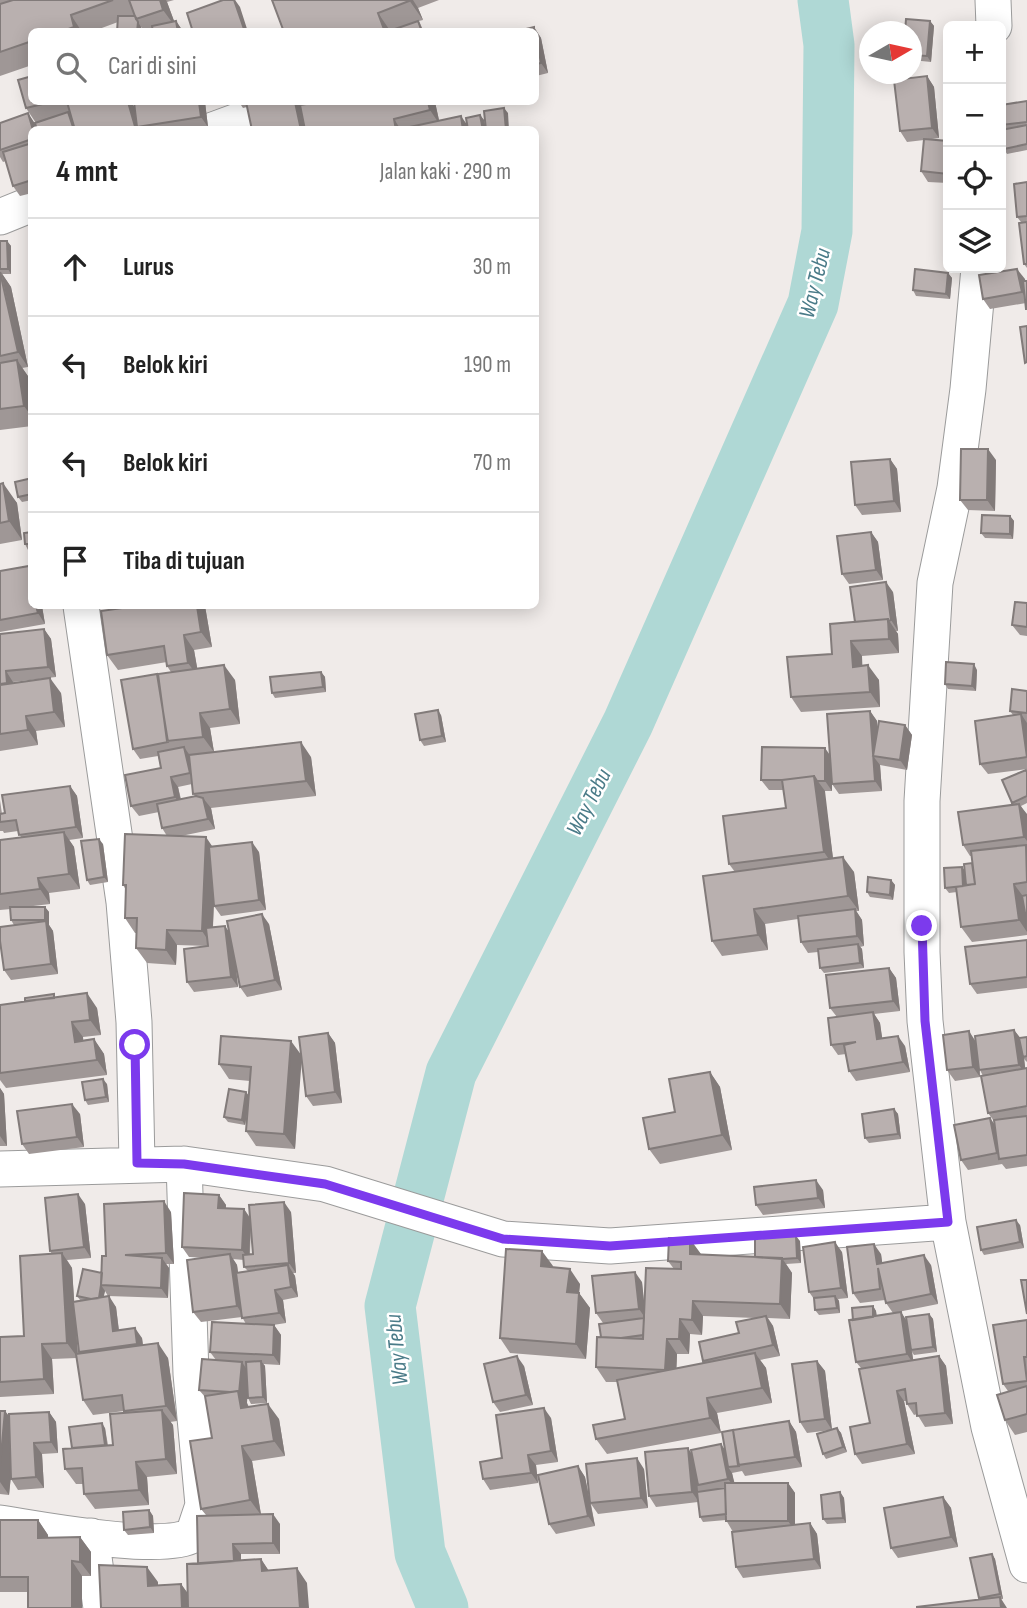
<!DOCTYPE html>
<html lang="id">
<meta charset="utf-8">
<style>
body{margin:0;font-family:"Sofia Sans Condensed",sans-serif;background:#f6f6f6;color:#222}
.controls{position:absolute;right:21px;top:21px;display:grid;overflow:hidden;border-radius:10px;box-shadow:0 4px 18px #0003}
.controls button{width:63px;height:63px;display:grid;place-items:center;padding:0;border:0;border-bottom:2px solid #e0e0e0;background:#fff;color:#222;font:35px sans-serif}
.compass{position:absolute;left:859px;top:21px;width:63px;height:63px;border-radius:50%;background:#fff;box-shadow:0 4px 18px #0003;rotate:81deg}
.stop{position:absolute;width:21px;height:21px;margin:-16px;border:5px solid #7c3aed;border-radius:50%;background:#fff}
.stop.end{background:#7c3aed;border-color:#fff;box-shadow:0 2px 7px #0008}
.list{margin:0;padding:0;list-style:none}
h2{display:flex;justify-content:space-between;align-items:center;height:91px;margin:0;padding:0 28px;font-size:30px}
h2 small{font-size:23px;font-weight:400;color:#767676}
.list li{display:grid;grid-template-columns:46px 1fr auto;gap:21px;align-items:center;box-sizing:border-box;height:98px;padding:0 28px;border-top:2px solid #e0e0e0}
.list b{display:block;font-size:26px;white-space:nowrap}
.list em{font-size:23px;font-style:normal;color:#767676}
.icon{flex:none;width:38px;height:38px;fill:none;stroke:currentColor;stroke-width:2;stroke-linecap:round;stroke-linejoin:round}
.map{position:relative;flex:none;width:1027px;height:1608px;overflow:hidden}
.search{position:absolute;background:#fff;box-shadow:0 4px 18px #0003;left:28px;top:28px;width:511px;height:77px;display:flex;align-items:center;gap:18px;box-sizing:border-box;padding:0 24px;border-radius:10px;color:#767676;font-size:26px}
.panel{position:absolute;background:#fff;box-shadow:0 4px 18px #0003;left:28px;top:126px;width:511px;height:483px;border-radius:10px}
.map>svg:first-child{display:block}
</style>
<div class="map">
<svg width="1027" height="1608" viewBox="0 0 1027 1608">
<rect width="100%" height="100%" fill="#f0ebe9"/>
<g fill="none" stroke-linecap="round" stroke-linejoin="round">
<path stroke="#afd8d5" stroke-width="51" d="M443,1608L420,1553L390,1306L451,1073L628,723L813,304L827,231L829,45L823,0"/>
<g stroke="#9b9b9b" stroke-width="37">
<path id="minor" d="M993,0L994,26
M213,130L289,102
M0,217L32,204
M979,268L968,389L955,488L935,583L922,801V952L925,1021L948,1222L989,1427L1027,1565
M81,606L124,902L134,1022L137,1163
M0,1169L184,1164L325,1184L503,1239L610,1246L948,1222
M0,1523C40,1529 162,1553 193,1535L203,1505L191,1374L184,1164
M91,1536L101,1608"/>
</g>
<use href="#minor" stroke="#fff" stroke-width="35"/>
</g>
<path fill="#9f9796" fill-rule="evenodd" d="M0,0H174L167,2L174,21H176L183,32H144L141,27V32H117L118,22L91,32H32V65L0,76Z
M272,0H439L418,8L423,20L419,21L424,32H284Z
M930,21L934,26L931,62L912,60V32Z
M534,27L541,38L548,73L536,76V32Z
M927,76L934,87L939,138L932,139L948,141V183L928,182L921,171L924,140L907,142L900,131Z
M1027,101V150L1007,154L1004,149L1001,128V105Z
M32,102H131L134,107L205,102L208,127L192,130H37L36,123L26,108Z
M239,102L302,105L318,102H435L439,120L468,126L480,115L484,120L486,130H252L247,107L243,108Z
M28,113L35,124L32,130V193L20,196L13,186L6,161L3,162L0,157V123Z
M1027,182V268L1024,264L1021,222L1017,217Z
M0,241H7L11,246V274H2L11,287L28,367L22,368L30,379L32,388V426L0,430Z
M948,273L952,278L950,299L916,296L913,290Z
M1025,279V281H1027V310L1026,303L990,309L983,299Z
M890,459L897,469L901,512L862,515L855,505Z
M996,460L995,511L968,510L960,500Z
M32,478V500L22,502L18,497Z
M0,484L17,503L22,540L0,544Z
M1010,516L1014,521L1013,539L985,538L981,533Z
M32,532V549L28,550L25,544Z
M871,532L878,542L883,580L849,584L842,574Z
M0,571L42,606L45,624L0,632Z
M893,592L898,631H896L898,634L899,653L862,656V666L879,680L880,707L801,712L791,697L832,654L855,622Z
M1027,603V636L1020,635L1012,625Z
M205,606L212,647L194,650L197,668L235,680L240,724L210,728L214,752L311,757L316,796L211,808L215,829L181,836L212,847L259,852L266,910L221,916L214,906V903L213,927L229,931L269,924L282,990L247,997L240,987L236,967L238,987L194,992L187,982L208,946L177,945L176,965L147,963L136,948L137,933H135L125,918L126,890L123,885L167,836L162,828L159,812L139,816L131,806L161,768L158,756L140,759L133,749L159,677L171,672L167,666V662L118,670L107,655ZM192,784L193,794L195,796L181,799L178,787Z
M44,629L51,639L56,677L13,682V683L61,693L65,727L36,731L38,745L0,751V634Z
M977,670L976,691L948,689L945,684Z
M321,672L325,677L326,692L275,698L272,693Z
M1027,691V769L988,774L980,764L1013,715L1010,711Z
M870,711L877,721V728L905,725L912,735L907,770L880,765L882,791L839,794L832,784V777V791H824L833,858L854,872L859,911H856L862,920L864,946L860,947L862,949L864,968L824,973L820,968L818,952L808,953L801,942L798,919L765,924L768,950L722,956L712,941L735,872L729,864L786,808L784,790H769L761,780L830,756Z
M441,715L446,742L424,746L420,740Z
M1027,771V803L1021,806L1027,816V935L972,942L961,927L957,892L949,893L945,888L962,867L964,870L973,863L972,856H970L963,845L1013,805L1012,803Z
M70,786L77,796L83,838L69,840L74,847L80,889L49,893L50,904L25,907H45L49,912V925L53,931L58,974L11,980L4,970L14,925L11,920V909L0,910V840L21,837L18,831L4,833L3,831H0V800L2,814L5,813Z
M103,844L108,882L90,885L87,880Z
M891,880L895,885L893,900L870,897L867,892Z
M1027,940V988L977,994L970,984Z
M889,968L896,978L900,1011L874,1014L880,1023L882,1039L905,1046L910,1072L856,1081L849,1071L846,1054L838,1055L831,1045L837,1017L830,1008Z
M56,997L97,1008L101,1035L83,1037V1040L94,1039L104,1054L107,1075L6,1088L0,1080V1005Z
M1014,1030L1020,1038L1027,1037V1062L1024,1059L1025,1068H1027V1166L1006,1169L1002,1164L968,1170L961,1160L990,1118L994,1124V1121L988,1113L983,1076L980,1070V1077L955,1081L947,1070L976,1041Z
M328,1033L335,1043L342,1103L313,1106L306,1096L301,1058L295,1149L256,1146L246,1131L247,1115L245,1125L228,1122L224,1117L248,1095L250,1081L229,1079L219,1064L301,1055Z
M710,1072L720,1087L732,1150L660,1164L649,1149Z
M107,1084L109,1102L88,1105L85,1100Z
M0,1088L4,1094L7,1146H0Z
M894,1109L898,1114L901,1139L869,1143L865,1138Z
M80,1114L84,1147L29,1154L22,1144Z
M823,1190L825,1208L763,1215L756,1205Z
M219,1195L226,1205V1209H244L251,1219L291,1212L296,1273H293L295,1276L298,1297L283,1300L286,1323L273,1325H274L281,1335L280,1365L263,1364L265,1366L267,1403L251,1404L248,1398L247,1392V1403L249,1407L279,1419L285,1456L252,1461L261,1514L280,1524V1554H241V1561L261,1559L268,1570L307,1583L101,1608L158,1582V1585L181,1584L188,1594L198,1564L206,1515L201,1509L212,1438L206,1398L199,1390L216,1360L210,1352L246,1324L242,1317L201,1322L193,1312L204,1258L189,1257L182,1247ZM251,1224L253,1254L250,1255ZM233,1259L244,1260V1267L248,1271L238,1272L237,1265Z
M85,1204L91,1258L67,1260L72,1268L74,1301L80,1300L77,1296L102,1273L106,1256L171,1212L174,1264H166L169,1268L168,1298L108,1296L105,1291L103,1297L116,1307L119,1330L142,1338L143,1345L168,1358L177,1421L170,1422L173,1425L177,1474L147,1477L149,1505L95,1509L84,1494L83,1484H76L65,1469L72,1448L105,1428L108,1445H113L125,1413L124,1411L93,1415L83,1400L77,1358L52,1359L54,1394L0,1397V1337L24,1336L52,1254L50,1251ZM76,1329L80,1353H78Z
M1020,1225L1024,1248L984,1255L981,1250Z
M800,1241L801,1263L786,1264L792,1273L790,1319L768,1318L773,1326L780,1356L760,1360L766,1368L772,1403L717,1413L721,1433L607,1454L596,1439L625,1419L617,1382H606L596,1367L603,1323L596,1313L642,1282L644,1306L674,1269L668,1261L701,1255L755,1257ZM703,1316L755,1318L739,1333L703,1361L705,1363L676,1368L677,1354H689L690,1334L702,1335Z
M842,1252L848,1298L838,1299L839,1301L840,1313L819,1315L815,1310L814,1299L809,1292Z
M881,1254L882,1263L931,1265L938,1304L893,1313L886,1303L885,1300L860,1303L853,1293Z
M553,1266V1267L580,1284L579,1293L590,1308L586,1359L510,1353L500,1338Z
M873,1306L876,1311L877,1316L901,1312L907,1322L929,1314L933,1319L937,1352L914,1355L912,1352L913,1360L939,1356L946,1366L953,1424L925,1427L917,1414L914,1415L907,1404V1401H904L915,1454L862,1464L855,1454L870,1423L861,1368L856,1362L853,1320Z
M1027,1320V1432L1015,1435L1005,1420L1008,1391L1003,1384Z
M817,1361L825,1371L832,1430L837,1428L841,1433L847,1452L826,1459L823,1454L831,1430L807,1433L800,1422Z
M524,1366L533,1405L500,1412L493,1402Z
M0,1411H5L9,1416L49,1412L56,1422L58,1453L42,1454L44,1488L18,1490L11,1479V1475L9,1495L0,1494Z
M551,1418L558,1462L536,1465L538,1483L490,1490L483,1479L502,1458Z
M789,1421L796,1432L802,1467L745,1476L742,1471L732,1473L734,1483H788L795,1493V1525L810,1523L817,1534L821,1569L743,1578L736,1567L733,1532L726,1520L703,1522L700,1517L698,1502L656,1507L649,1496L691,1454L725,1450Z
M578,1466L585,1477L590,1502L644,1469L648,1508L598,1514L591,1504L595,1526L556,1534L549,1524Z
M840,1492L844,1498L846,1523L827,1524L823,1519Z
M943,1497L951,1508L958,1547L898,1558L891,1548Z
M149,1510L153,1516L154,1533L128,1535L124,1530Z
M0,1520H38L48,1535V1538L80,1537L91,1552V1576H82L28,1592H0Z
M992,1554L995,1559L1003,1599L980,1600L979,1598Z"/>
<path fill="#827b7a" d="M160,0H166L167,2L177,29L163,10Z
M234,0H235L240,7L248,32H245Z
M409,0H413L418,8L423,20Z
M378,13L391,32H385Z
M71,15L82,32H78L74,27Z
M176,21L183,31L178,32Z
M930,21L934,26L931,62L927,56Z
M138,22L141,27V32H137Z
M534,27L541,38L548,73L541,63L536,37V32H534Z
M927,76L934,87L939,138L932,128Z
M128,102H131L137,111V127L139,130H136Z
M199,102H205L208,127L201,117Z
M295,102H300L304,108L308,130H301Z
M428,102H435L440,125L430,110Z
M504,108L508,113L509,130H506Z
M28,113L35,124L37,130H33Z
M480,115L484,120L486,130H483Z
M461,116L468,126V130H463Z
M394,119L401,130H396Z
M7,241L11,246V274L8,269Z
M1017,269L1025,279L1027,300L1022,292Z
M1,272L11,287L28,367L18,352Z
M948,273L952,278L950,299L946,294Z
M17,360L30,379L32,388V417L24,406Z
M988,449L996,460L995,511L987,500Z
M890,459L897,469L901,512L894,501Z
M3,483L17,503L22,540L9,521Z
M1010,516L1014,521L1013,539L1010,534Z
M871,532L878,542L883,580L876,570Z
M886,582L893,592L898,631L891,620Z
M36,606H42L45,624L38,613Z
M197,606H205L212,647L201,632Z
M888,619L898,634L899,653L889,639Z
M44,629L51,639L56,677L48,667Z
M184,635L194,650L199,678L188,663Z
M851,641L862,656L863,682L853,667Z
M974,664L977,670L976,691L972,686Z
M224,665L235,680L240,724L230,709Z
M868,665L879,680L880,707L870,692Z
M6,671L13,682L14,693L7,683Z
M321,672L325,677L326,692L323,687Z
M50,678L61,693L65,727L54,712Z
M438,710L441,715L446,742L442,736Z
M870,711L877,721L880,757L873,756L880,765L882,791L875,781Z
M200,713L210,728L214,752L203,737Z
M1021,714L1027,723V757Z
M26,716L36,731L38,745L28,730Z
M905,725L912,735L907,770L900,760Z
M301,742L311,757L316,796L306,781Z
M184,747L191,757L197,784L190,773Z
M825,748L832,758V791L825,781Z
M814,776L825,791L834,867L824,852Z
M171,777L178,787L182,807L175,797Z
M70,786L77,796L83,838L76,827Z
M203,798L211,808L215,829L208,819Z
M1019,804L1027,814V841L1024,837Z
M64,832L74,847L80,889L69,874Z
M206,837L216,852L212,946L202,931Z
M99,839L103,844L108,882L104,877Z
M252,842L259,852L266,910L259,900Z
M843,857L854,872L859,911L848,896Z
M962,867L966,872V892L963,887Z
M38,878L49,893L50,904L40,889Z
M891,880L895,885L893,900L890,895Z
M1014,884L1025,899L1027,918V932L1019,920Z
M45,907L49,912V925L53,931L58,974L51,964L45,920Z
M754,909L765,924L768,950L758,935Z
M855,909L862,920L864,946L857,936Z
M262,914L269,924L282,990L275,980Z
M225,926L232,936L238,987L231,977Z
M167,930L177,945L176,965L166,950Z
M858,944L862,949L864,968L860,963Z
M889,968L896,978L900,1011L893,1001Z
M87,993L97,1008L101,1035L90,1020Z
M873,1012L880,1023L884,1050L877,1039Z
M72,1022L83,1037L85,1057L75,1042Z
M1014,1030L1022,1040L1026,1075L1019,1065Z
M969,1031L976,1042L980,1077L973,1067Z
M328,1033L335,1043L342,1103L335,1092Z
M898,1036L905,1046L910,1072L903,1062Z
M94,1039L104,1054L107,1075L97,1060Z
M291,1041L302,1056L295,1149L284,1134Z
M710,1072L720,1087L732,1150L722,1135Z
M103,1079L107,1084L109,1102L106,1097Z
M0,1088L4,1094L7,1146L0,1136Z
M246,1092L250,1097L245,1125L242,1120Z
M72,1104L80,1114L84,1147L77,1137Z
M894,1109L898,1114L901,1139L898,1134Z
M990,1118L997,1128L1000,1159L997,1153Z
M816,1180L823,1190L825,1208L818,1198Z
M78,1194L85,1204L91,1258L84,1247Z
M219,1195L226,1205L225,1218L218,1208Z
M164,1201L171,1212L174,1264L166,1253Z
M284,1202L291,1212L296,1273L289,1263Z
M244,1209L251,1220L249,1260L242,1250Z
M1016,1220L1020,1225L1024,1248L1020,1242Z
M796,1236L800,1241L801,1263L797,1258Z
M690,1239L701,1254H690Z
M835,1242L842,1252L848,1298L841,1288Z
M874,1244L881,1254L884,1275L877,1264Z
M542,1251L553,1266L551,1281L541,1266Z
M62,1253L72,1268L78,1358L67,1343Z
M230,1254L237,1265L244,1317L237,1306Z
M924,1255L931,1265L938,1304L931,1294Z
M162,1258L169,1268L168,1298L161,1288Z
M782,1258L792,1273L790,1319L780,1304Z
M288,1265L295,1276L298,1297L291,1287Z
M570,1269L580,1284L579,1293L590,1308L586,1359L576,1344L567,1292Z
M635,1272L642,1282L646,1319L639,1309Z
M101,1285L105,1291L102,1305L98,1300Z
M275,1290L283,1300L286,1323L279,1313Z
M109,1296L116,1307L120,1341L113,1331Z
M835,1296L839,1301L840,1313L837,1308Z
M693,1301L703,1316L702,1335L692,1320Z
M873,1306L876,1311L877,1327L874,1322Z
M901,1312L908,1323L911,1350L912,1352L914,1365L907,1354Z
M929,1314L933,1319L937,1352L933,1347Z
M766,1316L773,1326L780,1356L773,1345Z
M680,1319L690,1334L689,1354L679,1339Z
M274,1325L281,1335L280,1365L273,1355Z
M135,1328L142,1338L144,1355L137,1344Z
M667,1339L677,1354L676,1385L665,1370Z
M158,1343L168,1358L177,1421L166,1406Z
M42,1344L52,1359L54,1394L44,1379Z
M755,1353L766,1368L772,1403L762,1388Z
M517,1356L524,1366L533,1405L526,1395Z
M939,1356L946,1366L953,1424L945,1413Z
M261,1361L265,1366L267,1403L263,1397Z
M817,1361L825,1371L832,1430L825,1419Z
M242,1362L249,1373L247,1403L248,1406L251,1423L241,1408L238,1391Z
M897,1391L904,1401L915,1454L907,1444Z
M707,1398L717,1413L721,1433L710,1418Z
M268,1404L279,1419L285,1456L274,1441Z
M544,1408L551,1418L558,1462L551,1451Z
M162,1410L173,1425L177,1474L166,1459Z
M5,1411L16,1426L9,1495L0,1482V1466Z
M49,1412L56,1422L58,1453L51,1442Z
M789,1421L796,1432L802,1467L795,1457Z
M102,1423L105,1428L108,1451L105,1446Z
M837,1428L841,1433L847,1452L843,1447Z
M34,1443L42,1454L44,1488L36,1477Z
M721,1444L728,1454V1467L732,1473L736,1489L728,1479Z
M242,1446L252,1461L261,1515L250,1500Z
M688,1448L695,1459L699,1502L692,1492Z
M528,1455L536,1465L538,1483L531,1473Z
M637,1458L644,1469L648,1508L641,1498Z
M136,1462L147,1477L149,1505L139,1490Z
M578,1466L585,1477L595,1526L588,1516Z
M788,1483L795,1493V1531L788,1521Z
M840,1492L844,1498L846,1523L843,1518Z
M943,1497L951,1508L958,1547L951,1537Z
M149,1510L153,1516L154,1533L150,1527Z
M273,1514L280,1524V1554L273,1543Z
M38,1520L48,1535L49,1553L38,1538Z
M810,1523L817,1534L821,1569L814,1559Z
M80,1537L91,1552V1576L80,1562Z
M233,1544L241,1554V1575L234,1565Z
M992,1554L995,1559L1003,1599L1000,1594Z
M261,1559L271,1574L262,1571Z
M72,1561L82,1576V1608H72Z
M147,1567L158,1582V1601L148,1586Z
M297,1568L307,1583L309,1608H300Z
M181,1584L192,1599V1608H182Z
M1000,1597L1007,1608H1001Z"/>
<path fill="#b9b0af" stroke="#827b7a" stroke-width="2" d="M13,0H113L71,15L74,27L60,32H32V41L0,52V4Z
M129,0H160L163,10L136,19Z
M223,0H234L245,32H193L187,13Z
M272,0H409V1L378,13L385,32H284Z
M118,16H135L138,22L137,32H117Z
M906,19L930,21L927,56L912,55V32H905Z
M176,21L178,32H153L152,26Z
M418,21L422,32H392V30Z
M534,27V32H514Z
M536,37L541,63L536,64Z
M32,76V102H51L26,108L18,80Z
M927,76L932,128L900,131L894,80Z
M1027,101V122L1001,125V105Z
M67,102H128L136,130H75Z
M134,102H199L201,117L137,127Z
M246,102H295L301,130H252Z
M318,102H428L430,110L394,119L396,130H305L300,105Z
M504,108L506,130H486L484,111Z
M68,112L74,130H37L35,123Z
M28,113L33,130H32V139L0,150V123Z
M480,115L483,130H468L466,118Z
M461,116L463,130H400V129Z
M1027,125V144L1004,149L1001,130Z
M924,139L948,141V174L921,171Z
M32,143V180L13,186L3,152Z
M1027,182V216L1017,217L1014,184Z
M1027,222V264H1024L1019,223Z
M0,241H7L8,269H0Z
M915,269L948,273L946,294L913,290Z
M1017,269L1022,292L983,299L979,275Z
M0,272L18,352L0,356Z
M1023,281H1027V309H1026Z
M1027,326V362L1025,363L1020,327Z
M17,360L24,406L0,409V363Z
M961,449H988L987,500H960Z
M890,459L894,501L855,505L851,462Z
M32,478V494L18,497L15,482Z
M3,483L9,521L0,523V484Z
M982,515L1010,516V534L981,533Z
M32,532V544H25L24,533Z
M871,532L876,570L842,574L837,536Z
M29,566L32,579V606H36L38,613L0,620V571Z
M886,582L891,620L888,621V619L855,622L850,587Z
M1015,602L1027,603V627L1012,625Z
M136,606H197L201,632L184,635L188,663L167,666L164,646L107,655L101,611Z
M888,619L889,639L851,641L853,667L868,665L870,692L791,697L787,657L832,654L830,624Z
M44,629L48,667L6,671L7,683L0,684V634Z
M946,662L974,664L972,686L945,684Z
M224,665L230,709L200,713L203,737L167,741L158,674Z
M321,672L323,687L272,693L270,677Z
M157,674L168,742L133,749L121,680Z
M50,678L54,712L26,716L28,730L0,734V685Z
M1012,689L1027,691V713L1010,711Z
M438,710L442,736L420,740L415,714Z
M870,711L875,781L832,784L827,714Z
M1021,714L1027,757L980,764L975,721Z
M879,721L905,725L900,760L873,756Z
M301,742L306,781L193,794L189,755Z
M184,747L190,773L171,777L175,797L131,806L125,775L161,768L158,752Z
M762,747L825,748V781H817L814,776L782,780H761Z
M1026,770L1027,772V796L1012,803L1002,780Z
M814,776L824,852L729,864L723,816L786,808L782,780Z
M70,786L76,827L19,835L16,820L0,822V814L5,813L2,795Z
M196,796L203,798L208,819L162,828L157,804Z
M1019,804L1024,837L963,845L958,812Z
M64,832L69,874L38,878L40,889L0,894V840Z
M125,834L206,837L202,931L167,930L166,950L136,948L137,918H125L126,885H123Z
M99,839L104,877L87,880L81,841Z
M252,842L259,900L214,906L209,847Z
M1026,845L1027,882L1014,884L1019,920L961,927L956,887L975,884L971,851Z
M843,857L848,896L754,909L758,935L712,941L703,876Z
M972,863L975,884L966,885L964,864Z
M962,867L963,886L945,888L944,868Z
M868,877L891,880L890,895L867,892Z
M1027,895V924L1022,896Z
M10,907H45V920H11Z
M855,909L857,936L801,942L798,916Z
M262,914L275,980L240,987L227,921Z
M46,921L51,964L4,970L0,941V927Z
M225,926L231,977L187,982L184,949L208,946L206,928Z
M1027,940V977L970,984L965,947Z
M858,944L860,963L820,968L818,949Z
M889,968L893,1001L830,1008L826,975Z
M87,993L90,1020L72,1022L75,1042L94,1039L97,1060L0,1073V1005Z
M54,994V998L25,1001V998Z
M873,1012L877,1039L898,1036L903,1062L849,1071L844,1045L856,1042L831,1045L828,1018Z
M1014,1030L1019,1065L979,1070L975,1036Z
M969,1031L973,1067L947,1070L943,1035Z
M328,1033L335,1092L306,1096L299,1037Z
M221,1036L291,1041L284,1134L246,1131L251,1067L219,1064Z
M1027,1037V1056L1023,1057L1019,1038Z
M1027,1068V1106L988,1113L981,1076Z
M710,1072L722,1135L649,1149L643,1118L675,1112L669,1079Z
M103,1079L106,1097L85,1100L82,1082Z
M229,1089L246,1092L242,1120L224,1117Z
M72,1104L77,1137L22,1144L17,1111Z
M894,1109L898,1134L865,1138L862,1114Z
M1027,1116V1155L999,1159L994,1120Z
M990,1118L997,1153L961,1160L954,1125Z
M816,1180L818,1198L756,1205L754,1187Z
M184,1193L219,1195L218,1208L244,1209L242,1250L182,1247Z
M78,1194L84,1247L50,1251L45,1198Z
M164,1201L166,1253L125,1255L162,1258L161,1288L101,1285L102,1256H106L104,1204Z
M284,1202L289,1263L244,1267L243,1255L253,1254L249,1205Z
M1016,1220L1020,1242L981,1250L977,1227Z
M796,1236L797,1258L782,1259L755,1257V1238Z
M669,1238L690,1239V1254L782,1258L780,1304L693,1301L692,1320L680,1319L679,1339H667L665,1370L596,1367L597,1337L643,1339L646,1268L681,1269V1262L668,1261Z
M835,1242L841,1288L809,1292L803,1247Z
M874,1244L877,1264L924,1255L931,1294L886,1303L878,1268L880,1289L853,1293L847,1247Z
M506,1249L542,1251L541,1266L570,1269L567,1292L579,1293L576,1344L500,1338Z
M62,1253L67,1343L42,1344L44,1379L0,1382V1337L24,1336L20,1256Z
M230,1254L237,1306L193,1312L187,1260Z
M288,1265L291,1287L275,1290L279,1313L242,1318L236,1273Z
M83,1269L102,1273L101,1285L99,1298L91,1299L77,1296Z
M635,1272L639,1309L596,1313L592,1276Z
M1021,1280H1027V1314Z
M109,1296L113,1331L135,1328L137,1344L79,1352L73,1302Z
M835,1296L837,1308L815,1310L814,1298Z
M873,1306V1317L853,1320L852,1308Z
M901,1312L907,1354L856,1362L849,1320Z
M929,1314L933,1347L911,1350L906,1317Z
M766,1316L773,1345L703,1361L699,1342L739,1333L736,1322Z
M644,1318L643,1335L621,1338L601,1337L599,1324Z
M1027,1320V1357H1024L1027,1381L1003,1384L993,1325Z
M212,1322L274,1325L273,1355L210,1352Z
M158,1343L166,1406L124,1411L122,1395L83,1400L76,1354Z
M755,1353L762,1388L707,1398L710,1418L596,1439L593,1425L625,1419L617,1380Z
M517,1356L526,1395L493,1402L484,1364Z
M939,1356L945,1413L917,1416L916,1403L907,1404L905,1389L897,1391L907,1444L855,1454L850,1427L870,1423L859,1369Z
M202,1359L242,1362L239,1393L238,1391L230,1392L199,1390Z
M261,1361L263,1397L248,1398L246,1362Z
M817,1361L825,1419L800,1422L792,1364Z
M1027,1386V1414L1005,1420L997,1395Z
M238,1391L241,1408L268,1404L274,1441L242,1446L250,1500L201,1509L190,1441L212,1438L205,1396Z
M544,1408L551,1451L528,1455L531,1473L483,1479L480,1462L502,1458L496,1415Z
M162,1410L166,1459L136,1462L139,1490L84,1494L82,1468L65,1469L63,1449L113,1445L110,1414Z
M0,1411H5L0,1466Z
M49,1412L51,1442L34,1443L36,1477L11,1479L9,1414Z
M789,1421L795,1457L738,1465L733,1430Z
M102,1423L105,1445L72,1448L69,1427Z
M837,1428L843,1447L823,1454L817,1434Z
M733,1430L739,1466L728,1467L722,1432Z
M721,1444L728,1479L698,1485L691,1450Z
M688,1448L692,1492L649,1496L645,1452Z
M637,1458L641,1498L590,1503L586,1464Z
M578,1466L588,1516L549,1524L538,1475Z
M725,1483H788V1521H726Z
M725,1488L726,1514L700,1517L697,1492Z
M840,1492L843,1518L823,1519L821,1495Z
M943,1497L951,1537L891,1548L884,1508Z
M149,1510L150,1527L124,1530L123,1512Z
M273,1514V1543L233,1544L234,1561L198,1564L197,1516Z
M0,1520H38V1538L80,1537V1562L72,1561V1608H28V1577H0Z
M810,1523L814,1559L736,1567L732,1532Z
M992,1554L1000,1594L979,1598L970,1558Z
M261,1559L262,1571L297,1568L300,1608H188L187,1564Z
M99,1565L147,1567L148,1586L181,1584L182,1608H101Z
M1000,1597L1001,1608H917V1607Z"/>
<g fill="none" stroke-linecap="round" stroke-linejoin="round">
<path stroke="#7c3aed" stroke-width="9" d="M135,1045L137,1163L184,1164L325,1184L503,1239L610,1246L948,1222L925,1021L922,926"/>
</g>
<g text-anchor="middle" stroke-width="5" stroke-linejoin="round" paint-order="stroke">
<g font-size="23" font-style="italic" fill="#4a7b88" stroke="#fff">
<text transform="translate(814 283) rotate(-76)" y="8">Way Tebu</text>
<text transform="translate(588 802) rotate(-63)" y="8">Way Tebu</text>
<text transform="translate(396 1350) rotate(-96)" y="8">Way Tebu</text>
</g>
</g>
</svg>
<div class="controls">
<button>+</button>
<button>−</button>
<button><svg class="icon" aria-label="locate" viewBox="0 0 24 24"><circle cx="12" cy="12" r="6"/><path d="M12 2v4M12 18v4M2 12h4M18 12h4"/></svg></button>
<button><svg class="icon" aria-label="layers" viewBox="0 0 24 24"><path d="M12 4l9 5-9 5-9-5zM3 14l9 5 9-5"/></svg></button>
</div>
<svg class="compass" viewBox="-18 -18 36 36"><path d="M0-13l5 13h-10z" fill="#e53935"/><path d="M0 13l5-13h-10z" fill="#767676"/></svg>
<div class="stop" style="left:135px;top:1045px"></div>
<div class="stop end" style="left:922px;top:926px"></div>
<div class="search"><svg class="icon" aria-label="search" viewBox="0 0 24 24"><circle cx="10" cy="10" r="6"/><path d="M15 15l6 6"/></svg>Cari di sini</div>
<section class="panel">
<h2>4 mnt<small>Jalan kaki · 290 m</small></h2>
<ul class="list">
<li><svg class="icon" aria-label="ahead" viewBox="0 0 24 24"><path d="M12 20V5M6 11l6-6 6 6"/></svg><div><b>Lurus</b></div><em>30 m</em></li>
<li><svg class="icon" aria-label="left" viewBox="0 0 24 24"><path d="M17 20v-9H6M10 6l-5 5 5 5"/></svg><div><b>Belok kiri</b></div><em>190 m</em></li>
<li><svg class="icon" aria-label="left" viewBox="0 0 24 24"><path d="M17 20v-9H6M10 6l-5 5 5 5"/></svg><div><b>Belok kiri</b></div><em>70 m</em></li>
<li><svg class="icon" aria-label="arrive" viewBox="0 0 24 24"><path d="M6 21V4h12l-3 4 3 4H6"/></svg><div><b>Tiba di tujuan</b></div></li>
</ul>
</section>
</div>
